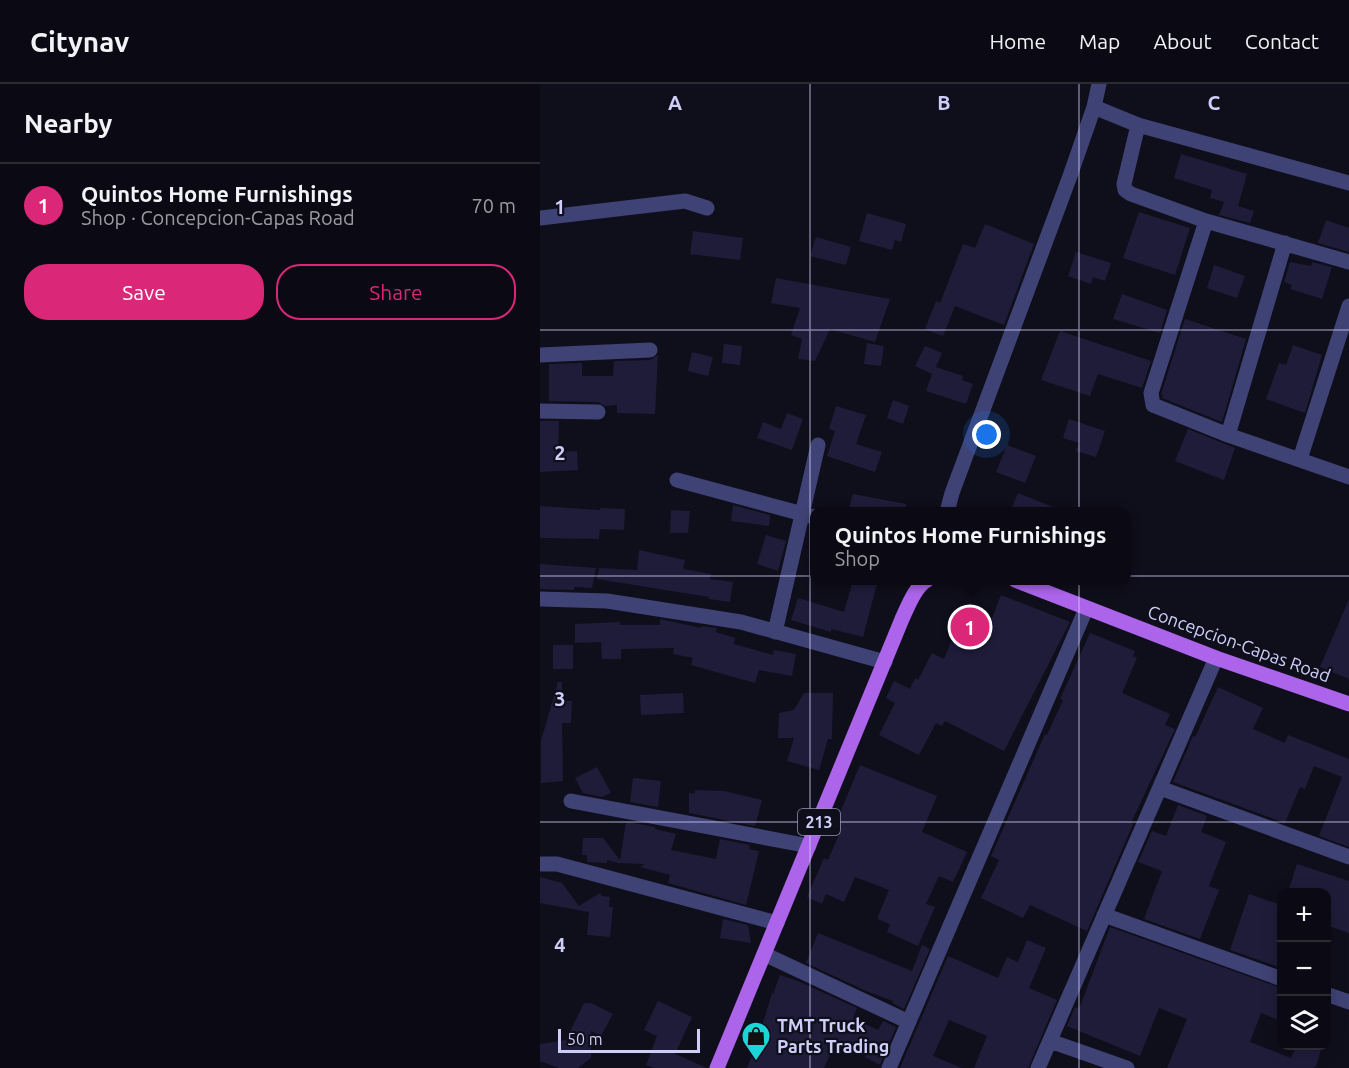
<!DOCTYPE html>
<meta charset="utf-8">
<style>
body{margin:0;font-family:Ubuntu,sans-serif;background:#191822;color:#f1f3f6}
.controls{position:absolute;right:18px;bottom:18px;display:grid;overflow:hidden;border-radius:12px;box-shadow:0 3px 15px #0003}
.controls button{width:54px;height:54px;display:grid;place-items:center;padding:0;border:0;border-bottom:2px solid #2b2b34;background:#0b0a14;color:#f1f3f6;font:30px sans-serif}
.scale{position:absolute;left:18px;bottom:15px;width:142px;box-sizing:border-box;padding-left:6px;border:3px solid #cfcef8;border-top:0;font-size:16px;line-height:21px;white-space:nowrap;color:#cfcef8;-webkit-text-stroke:4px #0f0e1b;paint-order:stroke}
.you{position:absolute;left:447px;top:351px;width:21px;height:21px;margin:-15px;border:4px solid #fff;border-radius:50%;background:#1a73e8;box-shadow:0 0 0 9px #1a73e833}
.badge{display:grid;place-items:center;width:39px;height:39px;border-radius:50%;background:#db2777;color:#fff;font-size:20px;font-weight:700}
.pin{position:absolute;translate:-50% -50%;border:3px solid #fff;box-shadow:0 2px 6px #0006}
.popup{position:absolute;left:270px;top:423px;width:321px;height:78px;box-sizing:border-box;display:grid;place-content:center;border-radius:12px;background:#0b0a14;filter:drop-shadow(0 2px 4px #0005);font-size:20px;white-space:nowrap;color:#9a9aa0}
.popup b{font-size:22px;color:#f1f3f6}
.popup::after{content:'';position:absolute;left:50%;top:100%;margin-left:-12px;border:12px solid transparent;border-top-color:#0b0a14}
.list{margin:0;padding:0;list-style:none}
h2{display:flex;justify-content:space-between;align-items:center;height:78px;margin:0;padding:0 24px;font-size:26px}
h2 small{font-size:20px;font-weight:400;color:#9a9aa0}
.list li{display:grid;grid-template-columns:39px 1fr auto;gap:18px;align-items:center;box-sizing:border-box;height:84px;padding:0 24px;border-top:2px solid #2b2b34}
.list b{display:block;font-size:22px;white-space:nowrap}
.list p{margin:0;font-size:20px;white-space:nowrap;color:#9a9aa0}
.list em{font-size:20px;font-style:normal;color:#9a9aa0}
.actions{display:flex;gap:12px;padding:18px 24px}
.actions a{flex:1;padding:14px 0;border:2px solid #db2777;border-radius:24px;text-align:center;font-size:21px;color:#db2777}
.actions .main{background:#db2777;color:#fff}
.icon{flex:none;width:33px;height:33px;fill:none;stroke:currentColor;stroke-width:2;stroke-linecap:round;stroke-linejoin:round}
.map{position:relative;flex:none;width:809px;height:984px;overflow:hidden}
header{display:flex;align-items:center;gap:36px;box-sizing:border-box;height:84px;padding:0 30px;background:#0b0a14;border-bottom:2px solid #2b2b34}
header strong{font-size:28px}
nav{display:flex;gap:33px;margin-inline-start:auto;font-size:21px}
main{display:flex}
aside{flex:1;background:#0b0a14}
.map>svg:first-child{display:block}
</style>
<header>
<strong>Citynav</strong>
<nav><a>Home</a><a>Map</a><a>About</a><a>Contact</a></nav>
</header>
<main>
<aside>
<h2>Nearby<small></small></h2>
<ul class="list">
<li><span class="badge">1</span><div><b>Quintos Home Furnishings</b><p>Shop · Concepcion-Capas Road</p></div><em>70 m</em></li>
</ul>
<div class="actions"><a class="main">Save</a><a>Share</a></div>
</aside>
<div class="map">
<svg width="809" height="984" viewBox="0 0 809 984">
<rect width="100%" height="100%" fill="#0f0e1b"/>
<path fill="#1f1c3a" d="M641,70L707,90L698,122L714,127L710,139L679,131L684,118L670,114L672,106L634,94Z
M599,128L650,144L635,191L583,174Z
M327,129L366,140L361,158L355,156L352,166L319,157Z
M786,136L809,144V168L778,159Z
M445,140L494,160L464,241L415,222L403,252L385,245L396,217L400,219L423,160L435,164Z
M153,147L203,154L200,176L150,170Z
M276,153L311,163L306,181L270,172Z
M536,168L571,179L565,197L553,193L551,200L528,192Z
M750,178L771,182L772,178L792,183L782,215L750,205L752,201L744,198Z
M674,181L705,192L697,214L667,204Z
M236,194L350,215L335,258L290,245L275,277L258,275L262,255L251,251L260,224L231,219Z
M582,210L627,226L620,249L573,235Z
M645,235L706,255L682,338L622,314L623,311L621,310Z
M520,247L611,277L602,304L558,290L550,312L501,296Z
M327,259L344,262L341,282L324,280Z
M184,260L202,262L200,281L182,279Z
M753,261L782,271L765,329L726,315L739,279L746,281Z
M385,262L402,269L396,283L423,292L422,296L433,300L426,320L386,307L392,290L375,282Z
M152,268L173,273L168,292L148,287Z
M118,271L115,330L77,329V321L65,322L58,318L9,317V280L42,279V292H73L74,277L110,276Z
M353,316L369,322L363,340L347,334Z
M296,322L326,331L316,360L342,368L335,388L287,372L295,347L289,345Z
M247,329L263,335L252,366L217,354L223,338L241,345Z
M529,335L565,347L556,373L536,367L539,359L523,354Z
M0,337H19L18,368L37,367L38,386L0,388Z
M648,345L695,364L684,396L635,377Z
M467,361L496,372L485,399L456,388Z
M478,409L523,427V428H470Z
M313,410L366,420V428H318L309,424Z
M193,421L230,431L229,442L191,437Z
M0,422L60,426V424L85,425L84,446L60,445L59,455L0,454Z
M131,426L150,427L148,449H130Z
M226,451L246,457L238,487L217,480Z
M99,466L145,476L143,485L171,490L170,495L193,498L190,518L169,515V513L57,495L59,484L97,486Z
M0,480L56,484L52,504L34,503V506L0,505Z
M313,496H338L323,553L291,545V548L251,536L258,514L304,528Z
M461,511L530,538L464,667L405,637L402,642L396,639L379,671L339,651L355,619L346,614L354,597L370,605L375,594L378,596L392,569L404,575L423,528L450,539Z
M809,515V595L780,583Z
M120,535L161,544V542L177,544L176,548L195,554L194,560L233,571L234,566L256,570L252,592L219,586L215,599L151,581L153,574L133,570L134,564L81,565V575H62L61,558L35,559V540L80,538V541H120Z
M550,549L595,567L593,572L597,574L582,609L630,630L625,641L635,645L591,739L593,740L547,847L490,821L483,834L441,814L459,776L451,772L505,650L507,651L523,616L520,615Z
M13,561H33V585H13Z
M18,598H22V617H32L31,639H22L23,697L1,699V657Z
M678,603L723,624L713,645L745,659L748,651L809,675V763L779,752L802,693L774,682L765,705L760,703L745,739L633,698L653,652L655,653Z
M143,609L144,629L101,631L100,611Z
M264,609H293L292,655H288L279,686L247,677L254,654H238L239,629L254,626Z
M320,681L397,712L382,748L427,768L413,798L399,792L386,820L395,823L378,862L347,848L350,840L337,835L349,806L315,793L304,818L286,810L282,820L267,813L284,774L288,776L301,746L294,743Z
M57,683L71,709L62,713L43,709L35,694Z
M93,694L121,697L118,723L90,718Z
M155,706L184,707L222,716L215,742L149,729V709L154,710Z
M638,721L667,732L661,748L686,758L669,802L679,806L660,855L604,835L622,787L598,778L612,747L626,752Z
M86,738L87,740V738L115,743V745L136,750L131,766L176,775L180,755L210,761L209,765L219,767L206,821L128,799L130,791L100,783L105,780L79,779L67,776V779L47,778V771H42L43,754H63L80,776Z
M757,780L809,797V849L786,841V808H748Z
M0,793L22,799L39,822L60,809L62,812L70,813L69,823H73L70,853L47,851L49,828L0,819Z
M709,810L741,821V884L690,866Z
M183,835L208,841L211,859L180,854Z
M570,843L741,904V937L721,929L710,958L751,974L756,962H782L776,982L773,984H627L647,935L619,924L600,972L527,942L535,923L539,925Z
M278,849L372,887L382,861L390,865L364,925L352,919L353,917L326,907L266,879Z
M487,856L506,864L489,904L517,916L488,984H434L447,952L409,936L393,972L422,984H360L408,872L458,894L467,873L478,878Z
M240,891L258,897L317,924L313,934L338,946L343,937L356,943L340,981L325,973L326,971L296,957L284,984H207L217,959L232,909L233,910Z
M118,917L152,933L135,970L167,984H115L106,981L117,952L104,946Z
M44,919H51L73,930L61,952L51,947V974L38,984H19L0,977V960L26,956Z"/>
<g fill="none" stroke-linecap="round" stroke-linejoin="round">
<path stroke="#3f4274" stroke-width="15" d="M554,23L598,41L809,99
M598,41L584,100L585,106L591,110L666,137L809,178
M0,134L145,117L167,124
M666,137L611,309L613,321L688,351L809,393
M0,271L110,266
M0,327L58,328
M688,351L745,159
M760,375L809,222
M137,396L274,433
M407,428L412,409L530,92L554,23L559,0
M0,515L67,517L201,538L345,578
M235,548L278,361
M620,704L809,773
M31,717L269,762
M0,780H17L237,839
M564,831L742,895
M224,870L369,938
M786,910L809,918
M510,957L587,984
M349,984L546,525
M498,984L676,574"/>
<path stroke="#ab64ea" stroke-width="15" d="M475,496L676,574L809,620
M177,984L362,535C368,522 375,503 387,496"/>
</g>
<path fill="none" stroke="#cfcef8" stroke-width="1.5" stroke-opacity="0.55" d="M270,0V984M539,0V984M0,246H809M0,492H809M0,738H809"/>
<defs>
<g id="shop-pin" transform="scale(1.5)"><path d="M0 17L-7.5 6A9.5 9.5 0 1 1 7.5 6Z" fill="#1dd5d6" stroke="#0f0e1b"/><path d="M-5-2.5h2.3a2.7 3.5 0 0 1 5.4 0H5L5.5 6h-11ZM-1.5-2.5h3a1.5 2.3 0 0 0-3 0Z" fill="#111"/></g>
</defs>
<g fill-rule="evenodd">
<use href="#shop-pin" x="216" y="952"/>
</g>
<g text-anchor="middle" stroke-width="4.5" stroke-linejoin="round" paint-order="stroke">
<rect fill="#0f0e1b" stroke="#9594b6" stroke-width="1.5" x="258" y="725" width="42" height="26" rx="4.5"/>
<g font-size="16" font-weight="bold" fill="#cfcef8">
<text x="279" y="744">213</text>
</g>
<g font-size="18" fill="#cfcef8" stroke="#0f0e1b">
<text transform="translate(699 560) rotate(20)" y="6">Concepcion-Capas Road</text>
</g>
<g font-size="18" font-weight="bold" fill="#cfcef8" stroke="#0f0e1b" text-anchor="start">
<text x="237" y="948">TMT Truck<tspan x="237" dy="21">Parts Trading</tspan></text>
</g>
</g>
<g font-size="20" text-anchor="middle" font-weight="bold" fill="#cfcef8" stroke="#0f0e1b" stroke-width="4.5" stroke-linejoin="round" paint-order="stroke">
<text x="135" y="26">A</text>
<text x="404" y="26">B</text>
<text x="674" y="26">C</text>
<text x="20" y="130">1</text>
<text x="20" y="376">2</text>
<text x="20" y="622">3</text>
<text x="20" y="868">4</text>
</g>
</svg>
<div class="controls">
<button>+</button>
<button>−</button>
<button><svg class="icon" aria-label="layers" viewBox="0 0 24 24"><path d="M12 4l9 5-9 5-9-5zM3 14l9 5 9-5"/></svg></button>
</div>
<div class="scale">50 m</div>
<div class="you"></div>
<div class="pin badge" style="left:430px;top:543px">1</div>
<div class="popup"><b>Quintos Home Furnishings</b>Shop</div>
</div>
</main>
